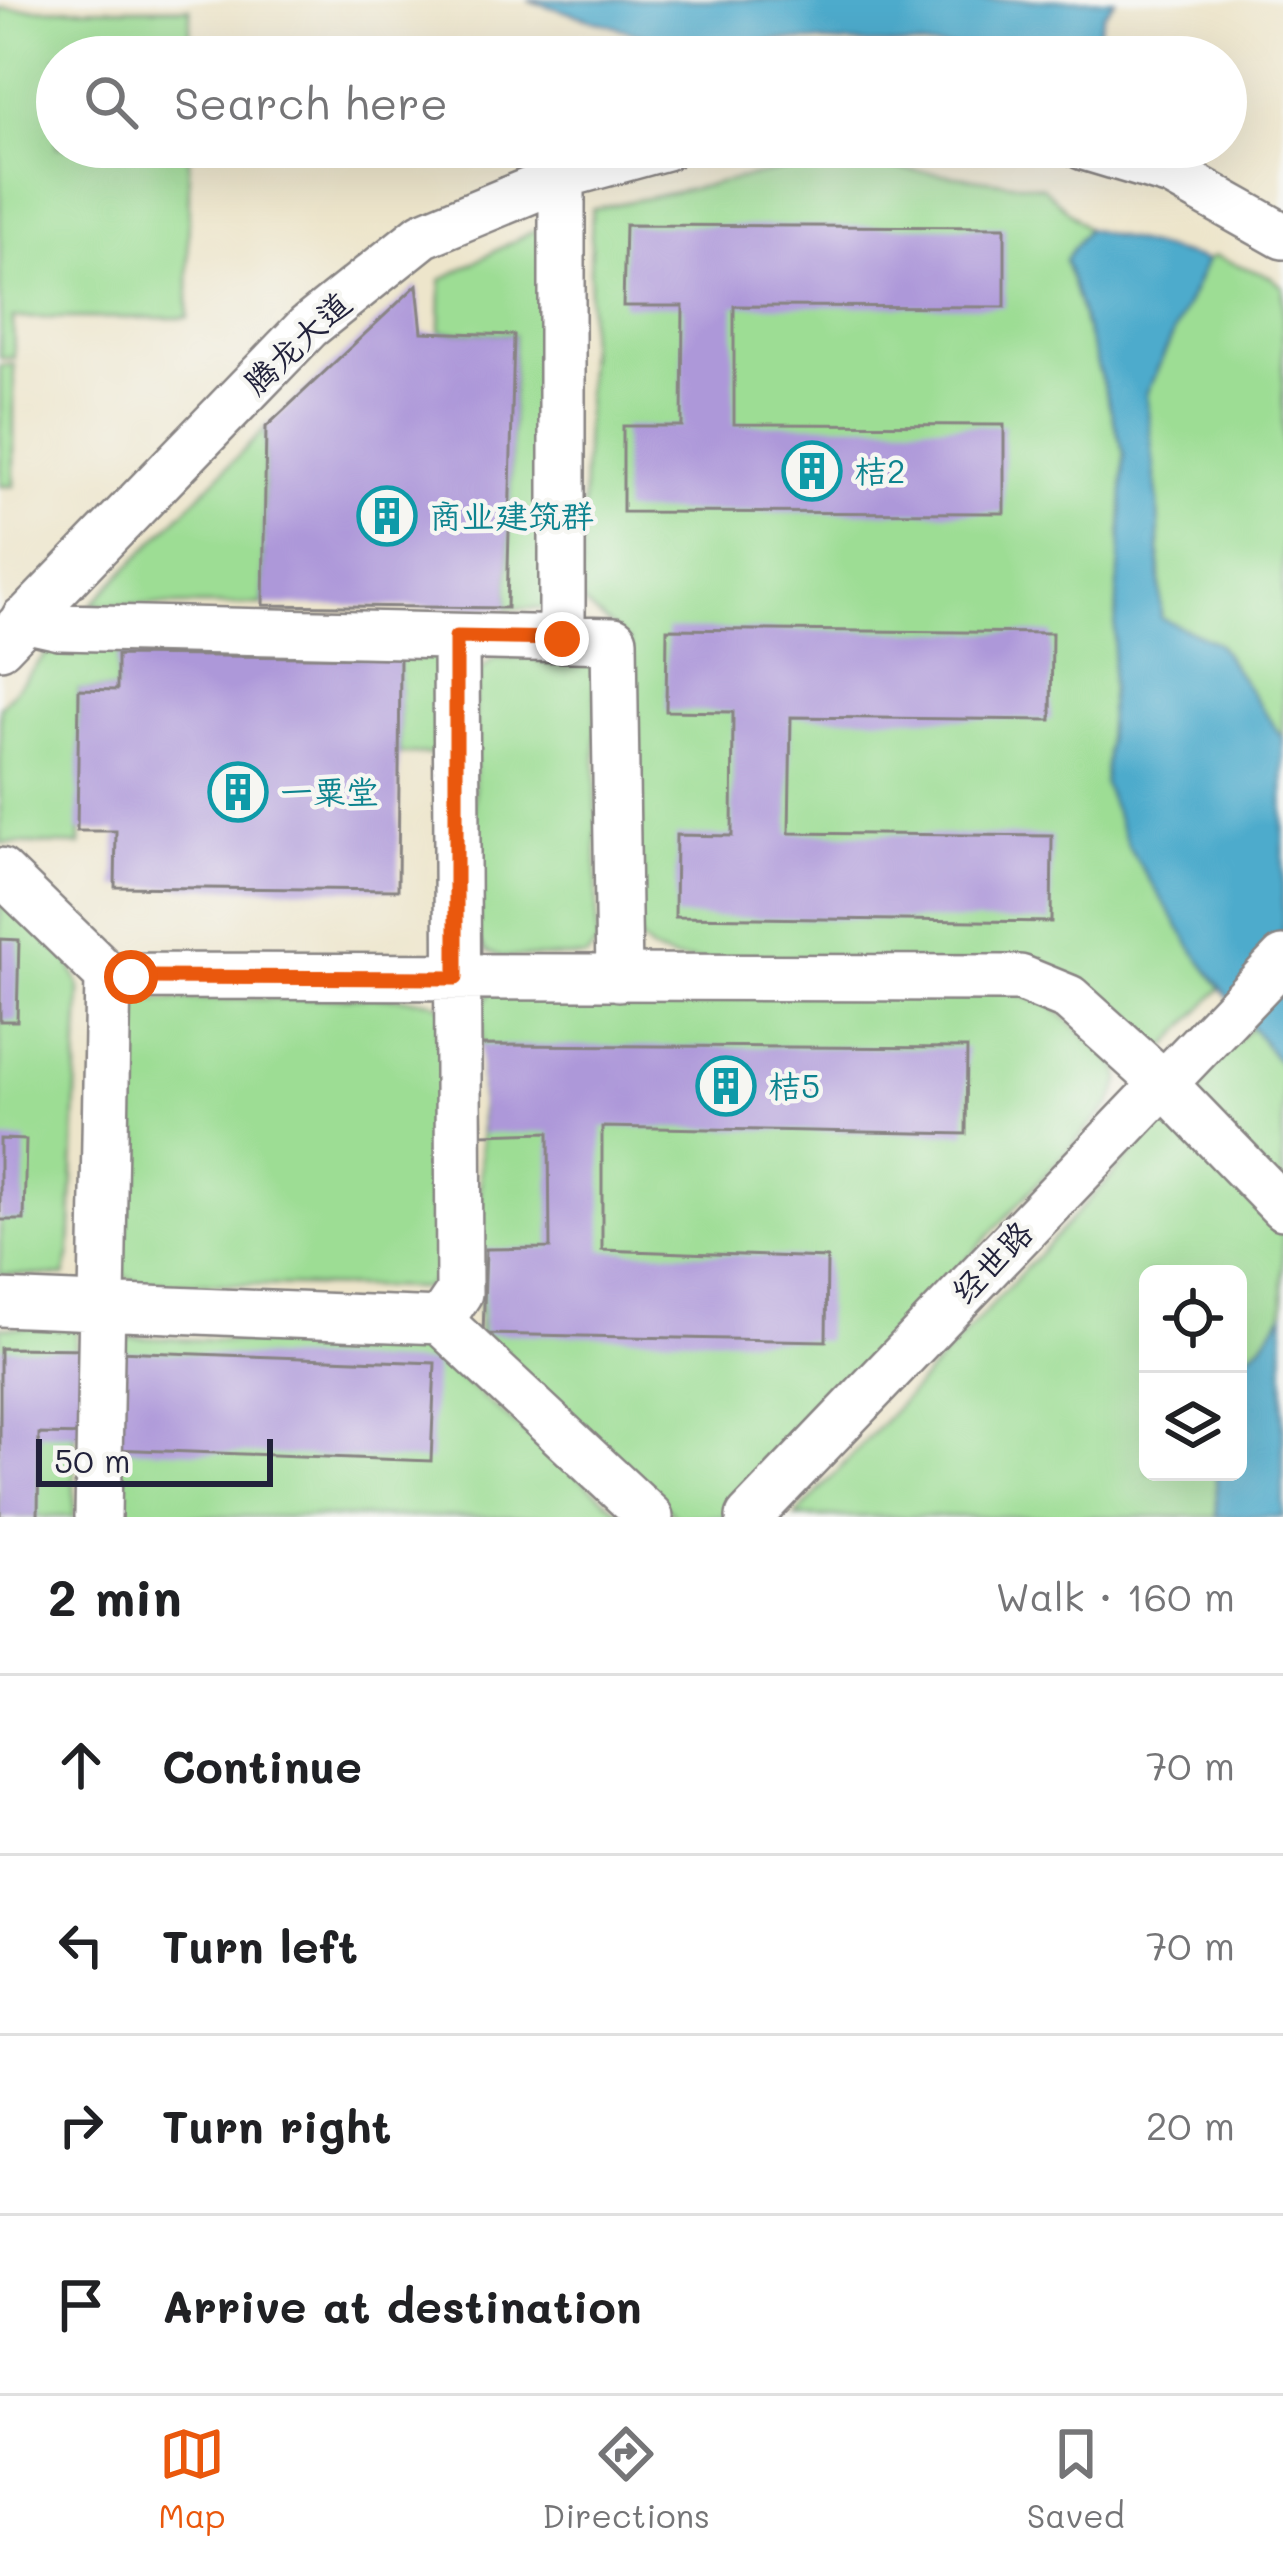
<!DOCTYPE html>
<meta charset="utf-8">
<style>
body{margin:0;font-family:Mali,"LXGW WenKai TC",sans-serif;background:#f6f6f6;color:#202124}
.controls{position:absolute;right:36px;bottom:36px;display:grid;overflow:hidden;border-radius:18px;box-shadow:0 12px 48px #0002}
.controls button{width:108px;height:108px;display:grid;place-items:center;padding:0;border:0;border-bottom:3px solid #e0e0e0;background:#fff;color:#202124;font:60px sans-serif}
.scale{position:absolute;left:36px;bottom:30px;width:237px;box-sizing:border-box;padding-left:12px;border:6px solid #22223b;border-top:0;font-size:33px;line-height:42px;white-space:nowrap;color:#22223b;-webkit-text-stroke:9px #f6f6f2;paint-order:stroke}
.stop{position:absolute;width:36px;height:36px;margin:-27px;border:9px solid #ea580c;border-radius:50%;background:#fff}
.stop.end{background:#ea580c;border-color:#fff;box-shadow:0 3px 12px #0008}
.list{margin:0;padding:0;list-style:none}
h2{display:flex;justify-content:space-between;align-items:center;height:156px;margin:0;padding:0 48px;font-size:51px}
h2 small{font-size:39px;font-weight:400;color:#757577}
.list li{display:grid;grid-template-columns:78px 1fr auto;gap:36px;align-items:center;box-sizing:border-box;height:180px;padding:0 48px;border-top:3px solid #e0e0e0}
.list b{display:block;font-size:45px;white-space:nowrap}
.list em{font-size:39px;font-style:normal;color:#757577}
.icon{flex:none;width:66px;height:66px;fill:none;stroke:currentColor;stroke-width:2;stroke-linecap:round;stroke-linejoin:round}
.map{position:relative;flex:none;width:1283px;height:1517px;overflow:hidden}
.search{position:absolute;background:#fff;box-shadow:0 12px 48px #0002;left:36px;right:36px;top:36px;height:132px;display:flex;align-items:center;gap:30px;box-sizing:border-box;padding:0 42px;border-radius:66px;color:#757577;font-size:45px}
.sheet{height:876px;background:#fff}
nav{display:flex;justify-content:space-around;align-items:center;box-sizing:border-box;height:168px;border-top:3px solid #e0e0e0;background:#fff;font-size:33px;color:#757577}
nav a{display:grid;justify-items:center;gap:6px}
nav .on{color:#ea580c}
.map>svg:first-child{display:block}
</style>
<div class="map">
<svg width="1283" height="1517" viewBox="0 0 1283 1517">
<rect width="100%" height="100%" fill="#f6f6f2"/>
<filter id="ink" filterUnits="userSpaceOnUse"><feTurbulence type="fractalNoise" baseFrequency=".00833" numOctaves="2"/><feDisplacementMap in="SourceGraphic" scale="24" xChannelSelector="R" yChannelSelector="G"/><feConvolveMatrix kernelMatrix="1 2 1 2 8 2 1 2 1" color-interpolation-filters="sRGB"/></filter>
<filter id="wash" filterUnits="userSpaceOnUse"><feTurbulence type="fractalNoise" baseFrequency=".004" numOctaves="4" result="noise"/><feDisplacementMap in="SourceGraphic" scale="48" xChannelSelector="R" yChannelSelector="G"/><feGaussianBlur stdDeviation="2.7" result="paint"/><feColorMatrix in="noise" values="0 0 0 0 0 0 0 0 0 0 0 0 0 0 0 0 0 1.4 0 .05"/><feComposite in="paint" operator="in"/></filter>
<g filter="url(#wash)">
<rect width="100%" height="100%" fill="#ede5cb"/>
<path fill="#9ddd94" stroke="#608068" stroke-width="3" d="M190,8V57H57V147H189L188,318H13L14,358H0V9Z
M886,167L1043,187L1087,229L1065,261L1124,453L1121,543L1200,960L1221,988L1166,1047L1147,1045L1071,985L674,959L652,951L630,931V642L583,603L581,576L592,209L783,170Z
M550,222L549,609L507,608L514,335L440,332L441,280Z
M1215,256L1271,277L1283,287V739L1217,643L1161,619L1158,504L1146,394L1207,260Z
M0,365H14V486H0Z
M266,427L263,605H91L258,436Z
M59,639L440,650V754H399V658L118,655L117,690H79L80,845L0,843V707Z
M577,656L595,664L597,944L586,957H502L487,951L473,932L475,676L494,658Z
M0,888L68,958L80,988L70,1253L64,1276L0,1274Z
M493,988L1004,990L1050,1004L1119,1067L1120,1083L1111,1104L728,1517H677L479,1338L482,1006Z
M390,997L430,1001L449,1010L448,1271L424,1288L141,1283L118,1274L119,1017L137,1000Z
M1251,1026L1283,1068V1314L1261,1345L1238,1362V1274H1148V1472H1216L1217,1517H795Z
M0,1327L76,1328L74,1517H0Z
M117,1337L424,1348L626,1517H113Z"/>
<path fill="#4dabcc" stroke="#386684" stroke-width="3" d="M528,0H1115L1104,14L1091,57H1010L987,50L776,40L700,53Z
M1087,229L1207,260L1146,394L1158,504L1161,618L1217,643L1283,739V1068L1200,960L1129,848L1104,784L1121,543L1124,453L1065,260Z
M1283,1314V1517H1217L1216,1472H1238V1362L1261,1345Z"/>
<g id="blocks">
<path fill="#ad98d9" d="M625,225L1005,227V307L734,306V424L1004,425V513L623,512V426H682L683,306H623Z
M417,285L422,332L514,335L507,608L263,605L266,427Z
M667,629L1052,633L1051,720L791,717L789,833L1052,836L1051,922L675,917L676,835L732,836L733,712L666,711Z
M117,655L400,658L398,890L115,887L116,831H77L79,689L117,690Z
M0,939L19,940L17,1021H0Z
M480,1045L967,1048L966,1134L602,1127V1250L827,1258L826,1341L483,1334L486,1249L550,1248L549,1132L482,1134Z
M0,1139L26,1140L24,1220H0Z
M0,1348L95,1349L89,1435L39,1434L38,1517H0Z
M117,1351L435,1363L431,1461L113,1449Z"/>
</g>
</g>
<g filter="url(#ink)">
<use href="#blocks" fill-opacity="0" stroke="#888483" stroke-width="3"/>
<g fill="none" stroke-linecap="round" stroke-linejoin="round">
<g stroke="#888483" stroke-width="50">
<path id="minor" d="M1084,147L1171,173L1283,236
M24,619L60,627L614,640L619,978
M562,639V178
M0,646L308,327L423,235L575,172L666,147
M0,871L108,976L98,1517
M108,976L1020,978L1069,998L1163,1083L1283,1207
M0,1303L440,1321L650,1517
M440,1321L459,1293L456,637
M749,1517L1283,959"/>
</g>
<use href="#minor" stroke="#fff" stroke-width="45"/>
</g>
</g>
<g fill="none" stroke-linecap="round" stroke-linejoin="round" filter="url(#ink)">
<path stroke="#ea580c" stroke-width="15" d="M131,977L456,978V637L562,639"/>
</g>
<defs>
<g id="building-ring" transform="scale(3)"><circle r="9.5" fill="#f6f6f2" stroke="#0f9aa8" stroke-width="1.5"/><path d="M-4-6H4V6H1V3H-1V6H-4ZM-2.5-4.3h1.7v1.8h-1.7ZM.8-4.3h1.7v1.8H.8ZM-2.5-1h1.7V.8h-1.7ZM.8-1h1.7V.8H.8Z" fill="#0f9aa8"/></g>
</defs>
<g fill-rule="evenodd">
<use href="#building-ring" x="812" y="471"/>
<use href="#building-ring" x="387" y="516"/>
<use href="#building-ring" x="238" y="792"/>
<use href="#building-ring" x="726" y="1086"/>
</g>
<g text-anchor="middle" stroke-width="9" stroke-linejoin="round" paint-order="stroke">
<g font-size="33" fill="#22223b" stroke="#f6f6f2">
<text transform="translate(297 343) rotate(-43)" y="12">腾龙大道</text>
<text transform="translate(992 1262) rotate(-46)" y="12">经世路</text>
</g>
<g font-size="33" fill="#0d838f" stroke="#f6f6f2" text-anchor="start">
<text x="854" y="483">桔2</text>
<text x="429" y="528">商业建筑群</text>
<text x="280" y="804">一粟堂</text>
<text x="768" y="1098">桔5</text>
</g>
</g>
</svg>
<div class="controls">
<button><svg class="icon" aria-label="locate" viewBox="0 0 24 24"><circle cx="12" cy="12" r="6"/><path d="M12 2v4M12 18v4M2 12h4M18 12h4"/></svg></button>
<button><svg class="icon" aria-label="layers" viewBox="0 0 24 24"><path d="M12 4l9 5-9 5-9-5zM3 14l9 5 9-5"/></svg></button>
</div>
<div class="scale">50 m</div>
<div class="stop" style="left:131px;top:977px"></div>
<div class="stop end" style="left:562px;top:639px"></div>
<div class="search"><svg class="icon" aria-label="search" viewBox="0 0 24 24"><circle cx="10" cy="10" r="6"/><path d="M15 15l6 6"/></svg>Search here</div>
</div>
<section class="sheet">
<h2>2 min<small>Walk · 160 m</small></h2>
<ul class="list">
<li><svg class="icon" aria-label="ahead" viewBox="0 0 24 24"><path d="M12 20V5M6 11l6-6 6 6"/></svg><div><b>Continue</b></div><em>70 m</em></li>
<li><svg class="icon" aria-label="left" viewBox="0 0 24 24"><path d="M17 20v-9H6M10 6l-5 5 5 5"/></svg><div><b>Turn left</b></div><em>70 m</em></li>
<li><svg class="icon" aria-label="right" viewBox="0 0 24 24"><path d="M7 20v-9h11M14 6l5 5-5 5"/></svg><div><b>Turn right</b></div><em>20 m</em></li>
<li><svg class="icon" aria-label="arrive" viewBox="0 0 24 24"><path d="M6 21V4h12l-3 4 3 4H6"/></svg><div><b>Arrive at destination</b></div></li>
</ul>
</section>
<nav>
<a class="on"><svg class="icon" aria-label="map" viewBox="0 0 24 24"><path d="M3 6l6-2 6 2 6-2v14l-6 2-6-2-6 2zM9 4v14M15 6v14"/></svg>Map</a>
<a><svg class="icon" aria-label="directions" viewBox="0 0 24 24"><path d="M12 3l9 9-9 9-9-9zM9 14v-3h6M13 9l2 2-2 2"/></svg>Directions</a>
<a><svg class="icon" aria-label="saved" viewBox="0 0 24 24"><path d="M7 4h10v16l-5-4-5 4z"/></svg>Saved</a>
</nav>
